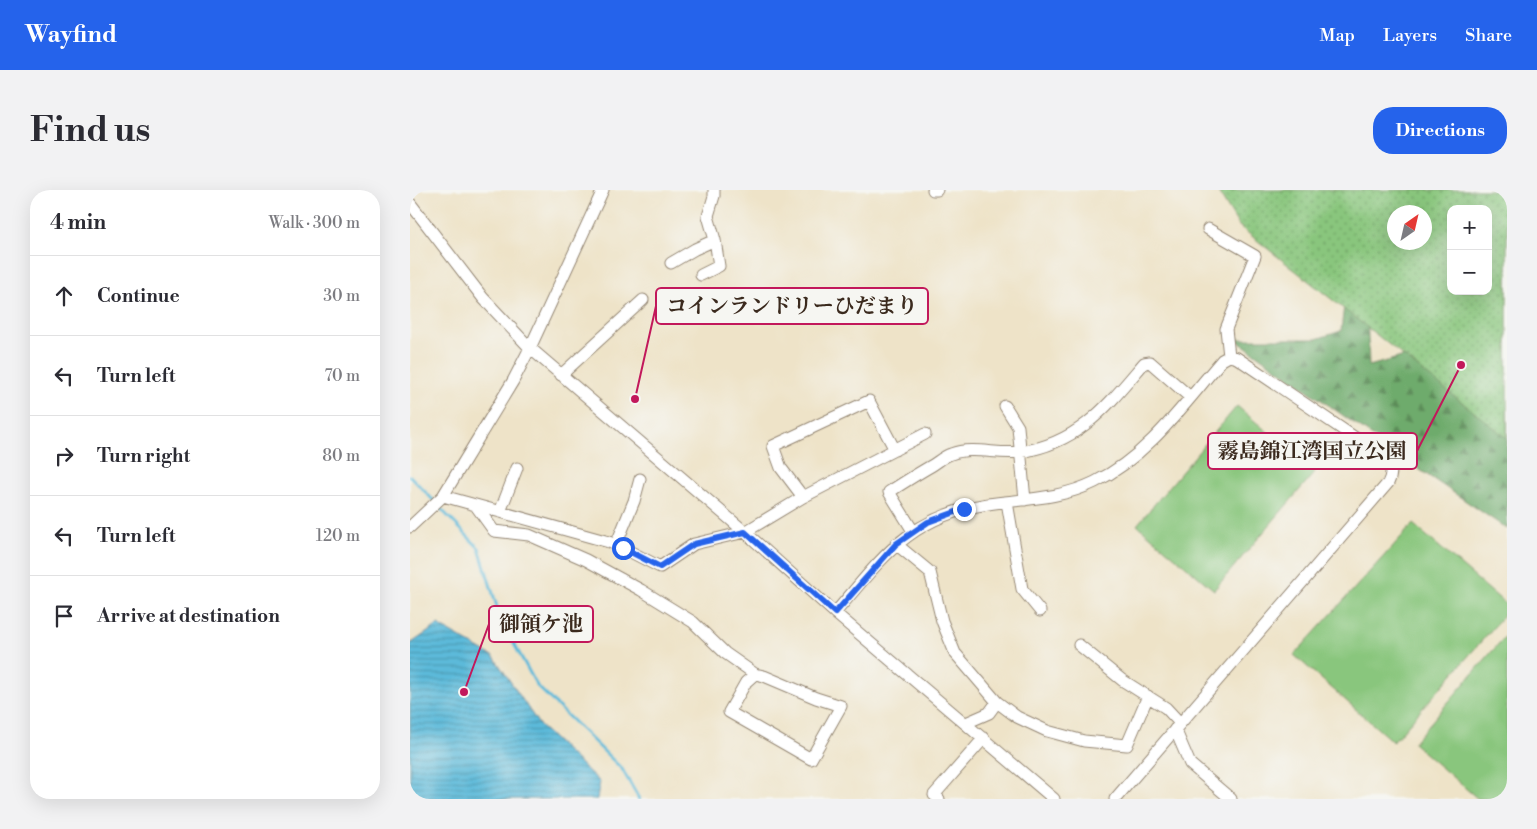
<!DOCTYPE html>
<meta charset="utf-8">
<style>
body{margin:0;font-family:"Libre Bodoni","Noto Serif JP",serif;background:#f2f2f3;color:#2b2b33}
.controls{position:absolute;right:15px;top:15px;display:grid;overflow:hidden;border-radius:10px;box-shadow:0 5px 20px #0002}
.controls button{width:45px;height:45px;display:grid;place-items:center;padding:0;border:0;border-bottom:1px solid #e1e1e2;background:#fff;color:#2b2b33;font:25px sans-serif}
.compass{position:absolute;left:977px;top:15px;width:45px;height:45px;border-radius:50%;background:#fff;box-shadow:0 5px 20px #0002;rotate:34deg}
.stop{position:absolute;width:15px;height:15px;margin:-11px;border:4px solid #2563eb;border-radius:50%;background:#fff}
.stop.end{background:#2563eb;border-color:#fff;box-shadow:0 1px 5px #0008}
.list{margin:0;padding:0;list-style:none}
h2{display:flex;justify-content:space-between;align-items:center;height:65px;margin:0;padding:0 20px;font-size:21px}
h2 small{font-size:16px;font-weight:400;color:#7c7c81}
.list li{display:grid;grid-template-columns:32px 1fr auto;gap:15px;align-items:center;box-sizing:border-box;height:80px;padding:0 20px;border-top:1px solid #e1e1e2}
.list b{display:block;font-size:19px;white-space:nowrap}
.list em{font-size:16px;font-style:normal;color:#7c7c81}
.icon{flex:none;width:28px;height:28px;fill:none;stroke:currentColor;stroke-width:2;stroke-linecap:round;stroke-linejoin:round}
.map{position:relative;flex:none;width:1097px;height:609px;overflow:hidden;border-radius:20px}
header{display:flex;align-items:center;gap:30px;box-sizing:border-box;height:70px;padding:0 25px;background:#2563eb;color:#fff}
header strong{font-size:24px}
nav{display:flex;gap:28px;margin-inline-start:auto;font-size:18px}
.intro{display:flex;align-items:center;justify-content:space-between;box-sizing:border-box;height:120px;padding:0 30px}
h1{margin:0;font-size:35px}
.button{padding:12px 22px;border-radius:20px;background:#2563eb;color:#fff;font-size:18px;font-weight:700}
main{display:flex;gap:30px;padding:0 30px}
aside{flex:1;background:#fff;border-radius:20px;box-shadow:0 5px 20px #0002}
.map>svg:first-child{display:block}
</style>
<header>
<strong>Wayfind</strong>
<nav><a>Map</a><a>Layers</a><a>Share</a></nav>
</header>
<div class="intro"><h1>Find us</h1><a class="button">Directions</a></div>
<main>
<aside>
<h2>4 min<small>Walk · 300 m</small></h2>
<ul class="list">
<li><svg class="icon" aria-label="ahead" viewBox="0 0 24 24"><path d="M12 20V5M6 11l6-6 6 6"/></svg><div><b>Continue</b></div><em>30 m</em></li>
<li><svg class="icon" aria-label="left" viewBox="0 0 24 24"><path d="M17 20v-9H6M10 6l-5 5 5 5"/></svg><div><b>Turn left</b></div><em>70 m</em></li>
<li><svg class="icon" aria-label="right" viewBox="0 0 24 24"><path d="M7 20v-9h11M14 6l5 5-5 5"/></svg><div><b>Turn right</b></div><em>80 m</em></li>
<li><svg class="icon" aria-label="left" viewBox="0 0 24 24"><path d="M17 20v-9H6M10 6l-5 5 5 5"/></svg><div><b>Turn left</b></div><em>120 m</em></li>
<li><svg class="icon" aria-label="arrive" viewBox="0 0 24 24"><path d="M6 21V4h12l-3 4 3 4H6"/></svg><div><b>Arrive at destination</b></div></li>
</ul>
</aside>
<div class="map">
<svg width="1097" height="609" viewBox="0 0 1097 609">
<defs>
<pattern id="forest-firs" width="22" height="20" patternUnits="userSpaceOnUse" patternTransform="scale(1.25)"><rect width="22" height="20" fill="#6eab6c"/><path d="M5 1l3.5 6h-7zM16 11l3.5 6h-7z" fill="#5c8b58"/></pattern>
<pattern id="park-dots" width="8" height="8" patternUnits="userSpaceOnUse" patternTransform="scale(1.25)"><rect width="8" height="8" fill="#89c67d"/><path d="M2 2h.1M6 6h.1" fill="none" stroke="#71a166" stroke-width="1.8" stroke-linecap="round"/></pattern>
<pattern id="water-rules" width="6" height="5" patternUnits="userSpaceOnUse" patternTransform="scale(1.25)"><rect width="6" height="5" fill="#5cbada"/><path d="M0 2.5h6" fill="none" stroke="#4d97b0"/></pattern>
</defs>
<rect width="100%" height="100%" fill="#f6f6f2"/>
<filter id="ink" filterUnits="userSpaceOnUse"><feTurbulence type="fractalNoise" baseFrequency=".02" numOctaves="2"/><feDisplacementMap in="SourceGraphic" scale="10" xChannelSelector="R" yChannelSelector="G"/><feConvolveMatrix kernelMatrix="1 2 1 2 8 2 1 2 1" color-interpolation-filters="sRGB"/></filter>
<filter id="wash" filterUnits="userSpaceOnUse"><feTurbulence type="fractalNoise" baseFrequency=".0096" numOctaves="4" result="noise"/><feDisplacementMap in="SourceGraphic" scale="20" xChannelSelector="R" yChannelSelector="G"/><feGaussianBlur stdDeviation="1.12" result="paint"/><feColorMatrix in="noise" values="0 0 0 0 0 0 0 0 0 0 0 0 0 0 0 0 0 1.4 0 .05"/><feComposite in="paint" operator="in"/></filter>
<g filter="url(#wash)">
<rect width="100%" height="100%" fill="#eee3c8"/>
<path fill="url(#forest-firs)" stroke="#546a45" d="M934,115L957,117L959,176L1049,151L1097,220V339L1010,280L825,149H906L931,141Z"/>
<path fill="url(#park-dots)" stroke="#62784e" fill-rule="evenodd" d="M807,0H1097V248L829,36ZM1041,19H1078V101H1041ZM984,22H1014V52H984Z"/>
<path fill="#89c67d" stroke="#62784e" d="M827,216L905,282L804,400L727,335Z
M1003,334L1097,415V422L983,552L884,465Z
M1097,444V600L1089,609H1068L1003,553Z"/>
<path fill="url(#water-rules)" stroke="#4c727c" d="M28,435L84,467L130,536L190,592L187,609H0V454Z"/>
<g fill="none" stroke-linecap="round" stroke-linejoin="round">
<path stroke="#5cbada" stroke-width="3" d="M0,286L24,311
M28,316L69,358L91,430L127,496L212,579L229,609"/>
</g>
</g>
<g filter="url(#ink)">
<g fill="none" stroke-linecap="round" stroke-linejoin="round">
<g stroke="#948673" stroke-width="13">
<path id="minor" d="M523,0H527
M0,13L73,108L120,158L335,342L425,423L644,609
M798,39L845,66L816,139L819,166
M261,73L285,59L305,50
M291,85L309,76L305,50L298,26L304,6V0
M151,185L233,110
M595,216L608,237L615,310
M33,306L199,352L213,358L250,377L284,354L335,342L393,307L515,244
M393,307L371,278L363,256L459,211L485,260
M597,312L612,399L630,421
M66,316L84,341L119,345L176,370L231,400L283,432L315,463L345,484
M90,322L107,278
M0,337L33,306L103,191L120,158L193,0
M503,341L479,302C493,293 507,284 521,276C528,272 534,266 541,264C563,256 587,265 610,262C670,253 698,215 734,173L740,172L780,207
M486,354L520,382L532,431L545,463L587,512L607,527L637,541L674,551L717,555L738,506
M206,355L224,311L230,289
M425,423C473,367 500,326 578,314C614,309 651,309 685,292C738,266 774,214 812,170L819,166L827,168L975,268C982,276 983,283 978,293L705,609
M669,455L712,490L756,518L770,533
M345,484L354,486L406,508L431,516L401,569L319,522L336,492Z
M556,533L579,523L587,512
M765,539L780,574L821,609
M529,609L524,605L574,548"/>
</g>
<use href="#minor" stroke="#fff" stroke-width="11"/>
</g>
</g>
<g fill="none" stroke-linecap="round" stroke-linejoin="round" filter="url(#ink)">
<path stroke="#2563eb" stroke-width="6" d="M213,358L250,377L284,354L335,342L425,423L486,354L518,332L554,319"/>
</g>
<path fill="none" stroke="#c2185b" stroke-width="2" d="M225 209L246 116M1051 175L1007 261M54 502L79 434"/>
<g fill="#c2185b" stroke="#f6f6f2" stroke-width="2">
<circle cx="225" cy="209" r="5"/>
<circle cx="1051" cy="175" r="5"/>
<circle cx="54" cy="502" r="5"/>
</g>
<g fill="#f6f6f2" stroke="#c2185b" stroke-width="2">
<rect x="246" y="98" width="272" height="36" rx="5"/>
<rect x="798" y="243" width="209" height="36" rx="5"/>
<rect x="79" y="416" width="104" height="36" rx="5"/>
</g>
<g font-size="21" text-anchor="middle" font-weight="bold" fill="#3b2a1e">
<text x="382" y="123">コインランドリーひだまり</text>
<text x="902" y="268">霧島錦江湾国立公園</text>
<text x="131" y="441">御領ケ池</text>
</g>
</svg>
<div class="controls">
<button>+</button>
<button>−</button>
</div>
<svg class="compass" viewBox="-18 -18 36 36"><path d="M0-13l5 13h-10z" fill="#e53935"/><path d="M0 13l5-13h-10z" fill="#7c7c81"/></svg>
<div class="stop" style="left:213px;top:358px"></div>
<div class="stop end" style="left:554px;top:319px"></div>
</div>
</main>
